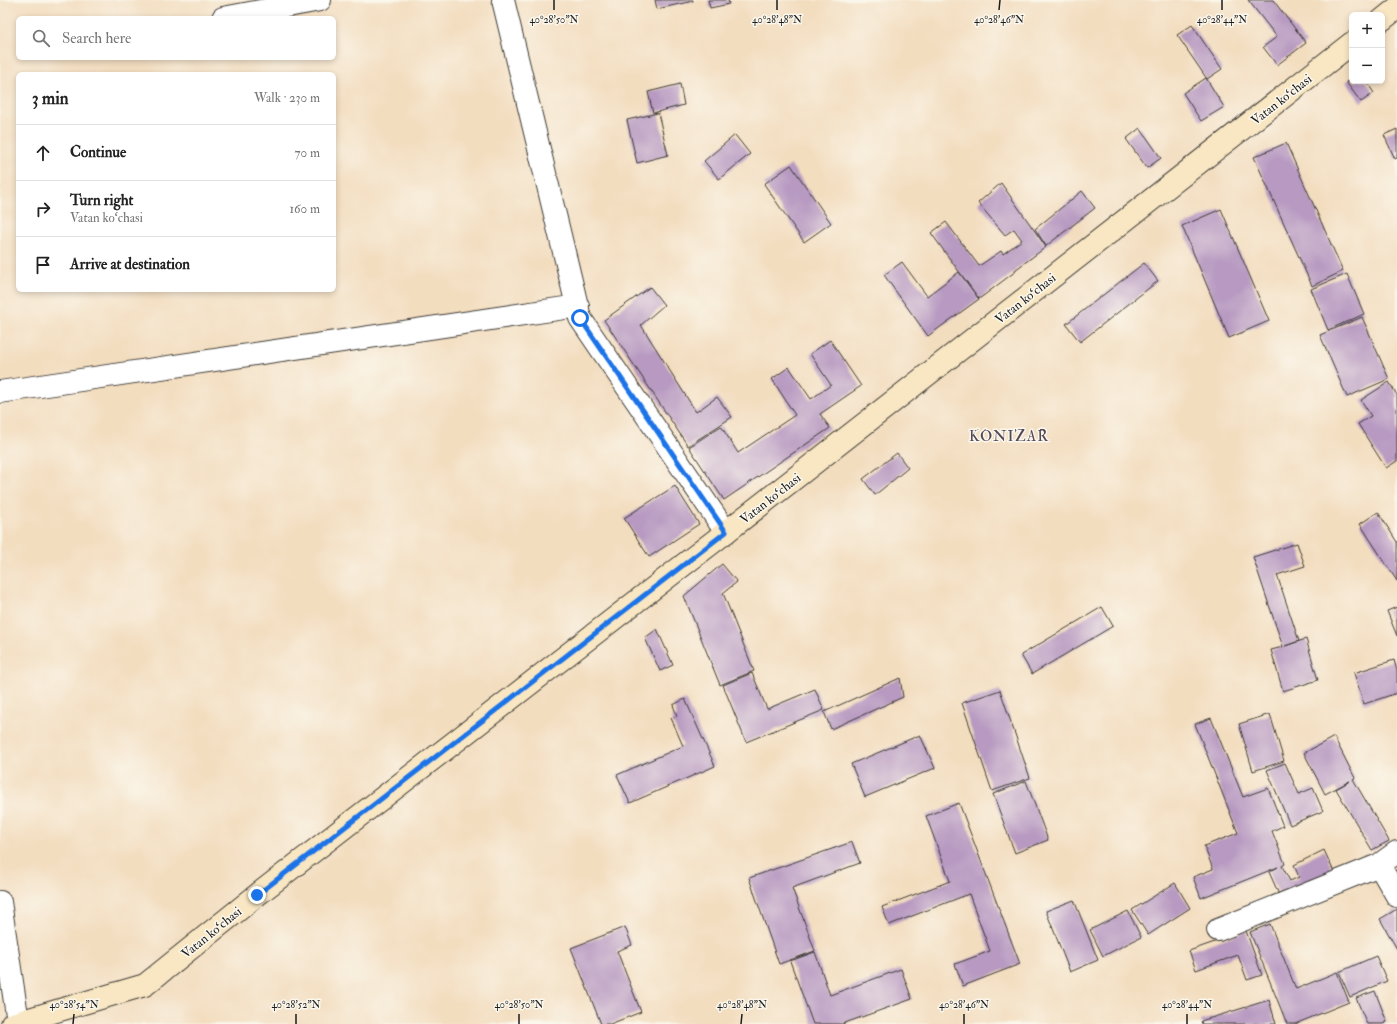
<!DOCTYPE html>
<meta charset="utf-8">
<style>
body{margin:0;font-family:"IM FELL Double Pica",serif;background:#f2f2f2;color:#222}
.controls{position:absolute;right:12px;top:12px;display:grid;overflow:hidden;border-radius:6px;box-shadow:0 2px 6px #0003}
.controls button{width:36px;height:36px;display:grid;place-items:center;padding:0;border:0;border-bottom:1px solid #e0e0e0;background:#fff;color:#222;font:20px sans-serif}
.stop{position:absolute;width:12px;height:12px;margin:-9px;border:3px solid #1a73e8;border-radius:50%;background:#fff}
.stop.end{background:#1a73e8;border-color:#fff;box-shadow:0 1px 4px #0008}
.list{margin:0;padding:0;list-style:none}
h2{display:flex;justify-content:space-between;align-items:center;height:52px;margin:0;padding:0 16px;font-size:17px}
h2 small{font-size:13px;font-weight:400;color:#767676}
.list li{display:grid;grid-template-columns:26px 1fr auto;gap:12px;align-items:center;box-sizing:border-box;height:56px;padding:0 16px;border-top:1px solid #e0e0e0}
.list b{display:block;font-size:15px;white-space:nowrap}
.list p{margin:0;font-size:13px;white-space:nowrap;color:#767676}
.list em{font-size:13px;font-style:normal;color:#767676}
.icon{flex:none;width:22px;height:22px;fill:none;stroke:currentColor;stroke-width:2;stroke-linecap:round;stroke-linejoin:round}
.map{position:relative;flex:none;width:1397px;height:1024px;overflow:hidden}
.search{position:absolute;background:#fff;box-shadow:0 2px 6px #0003;left:16px;top:16px;width:320px;height:44px;display:flex;align-items:center;gap:10px;box-sizing:border-box;padding:0 14px;border-radius:6px;color:#767676;font-size:15px}
.panel{position:absolute;background:#fff;box-shadow:0 2px 6px #0003;left:16px;top:72px;width:320px;height:220px;border-radius:6px}
.map>svg:first-child{display:block}
</style>
<div class="map">
<svg width="1397" height="1024" viewBox="0 0 1397 1024">
<rect width="100%" height="100%" fill="#fbf7ec"/>
<filter id="ink" filterUnits="userSpaceOnUse"><feTurbulence type="fractalNoise" baseFrequency=".025" numOctaves="2"/><feDisplacementMap in="SourceGraphic" scale="8" xChannelSelector="R" yChannelSelector="G"/><feConvolveMatrix kernelMatrix="1 2 1 2 8 2 1 2 1" color-interpolation-filters="sRGB"/></filter>
<filter id="wash" filterUnits="userSpaceOnUse"><feTurbulence type="fractalNoise" baseFrequency=".012" numOctaves="4" result="noise"/><feDisplacementMap in="SourceGraphic" scale="16" xChannelSelector="R" yChannelSelector="G"/><feGaussianBlur stdDeviation="0.9" result="paint"/><feColorMatrix in="noise" values="0 0 0 0 0 0 0 0 0 0 0 0 0 0 0 0 0 1.4 0 .05"/><feComposite in="paint" operator="in"/></filter>
<g filter="url(#wash)">
<rect width="100%" height="100%" fill="#f3ddbf"/>
<g id="blocks">
<path fill="#b799c1" d="M655,0H693V1L657,9Z
M708,0H728L729,4L710,8Z
M1248,0H1273L1306,43L1277,65L1263,47L1277,37Z
M1192,25L1222,69L1207,79L1177,35Z
M1206,78L1224,107L1201,121L1183,93Z
M1352,78V81H1366L1374,93L1361,102L1346,82Z
M680,84L684,105L653,113L648,92Z
M658,113L668,155L637,163L627,120Z
M1140,128L1161,158L1147,168L1126,139Z
M1397,129V158L1395,159L1384,135Z
M735,135L750,154L719,179L704,161Z
M1286,143L1343,271L1312,286L1254,157Z
M791,165L831,223L804,242L764,184Z
M1001,183L1046,247L1015,270L1016,271L979,299L931,233L946,222L979,266L1001,251L1003,254L1022,240L1014,229L1005,235L978,203Z
M1082,191L1095,208L1046,246L1035,229Z
M1221,209L1269,321L1229,338L1182,226Z
M902,262L927,296L959,272L979,299L928,336L884,275Z
M1144,263L1158,281L1080,342L1066,324Z
M1347,274L1364,314L1328,330L1311,289Z
M650,287L664,305L641,325L696,412L717,397L732,417L688,446L604,320Z
M1362,317L1389,379L1347,397L1320,335Z
M830,340L861,386L820,414L830,428L724,500L689,447L721,426L738,453L795,415L772,379L789,367L811,399L831,385L810,354Z
M1389,382L1397,395V461L1386,468L1358,424L1371,416L1361,400Z
M897,453L908,468L875,495L863,479Z
M675,486L699,524L649,557L624,518Z
M1378,512L1397,542V581L1360,524Z
M1297,543L1305,566L1277,575L1299,641L1285,646L1306,639L1318,680L1283,691L1271,650L1283,647L1253,557Z
M722,564L737,582L723,593L754,671L720,685L684,596Z
M1102,607L1113,626L1032,674L1021,655Z
M1397,607V636L1387,611Z
M657,629L673,665L660,671L645,638Z
M1394,660L1397,671V693L1364,704L1354,673Z
M752,673L767,709L815,689L824,710L746,742L723,685Z
M900,678L903,697L831,729L824,712Z
M1000,690L1030,778L992,791L962,703Z
M685,699L715,766L630,803L617,775L683,746L671,718L677,716L673,705Z
M1270,714L1284,761L1253,771L1239,724Z
M1211,718L1243,797L1268,788L1283,826L1272,831L1285,864L1282,866L1290,881L1299,877L1294,865L1324,850L1334,872L1281,899L1269,872L1278,867L1201,898L1193,877L1213,869L1204,846L1238,833L1195,724Z
M920,735L935,768L865,797L851,764Z
M1334,737L1355,778L1353,779L1389,841L1372,850L1336,789L1350,781L1325,794L1304,753Z
M1285,763L1299,794L1313,788L1323,811L1290,825L1267,770Z
M1026,781L1048,840L1015,853L993,794Z
M959,803L1020,964L963,986L955,964L990,951L969,894L889,925L882,907L950,881L926,816Z
M852,842L860,863L792,888L815,951L779,964L749,878Z
M1175,883L1190,908L1148,935L1132,910Z
M1074,900L1098,960L1070,972L1046,911Z
M1397,909V949L1380,919Z
M1128,911L1141,937L1103,956L1090,930Z
M1270,924L1296,989L1337,972L1349,1002L1295,1024H1287L1250,932Z
M625,927L632,945L617,951L641,1012L610,1024H601L571,948Z
M1246,931L1262,975L1247,980L1238,955L1196,970L1189,951Z
M815,952L830,995L901,969L912,999L842,1024H813L790,961Z
M1376,956L1387,981L1350,997L1339,972Z
M1375,991L1387,1022L1383,1024H1367L1356,998Z
M1269,1000L1276,1024H1202L1201,1021Z"/>
</g>
</g>
<g filter="url(#ink)">
<use href="#blocks" fill-opacity="0" stroke="#3c3934" stroke-width="1"/>
<g fill="none" stroke-linecap="round" stroke-linejoin="round">
<g stroke="#3c3934" stroke-width="24">
<path id="street" d="M503,0L580,318L726,532
M223,18L320,0
M0,392L578,306
M1379,865L1397,896
M0,902L18,1022
M1218,930L1379,865L1397,852"/>
</g>
<g stroke="#3c3934" stroke-width="24">
<path id="secondary" d="M1382,20L1397,8
M12,1024L145,985L257,895L726,532L1352,43"/>
</g>
<use href="#street" stroke="#fff" stroke-width="22"/>
<use href="#secondary" stroke="#f9e7c3" stroke-width="22"/>
</g>
</g>
<g fill="none" stroke-linecap="round" stroke-linejoin="round" filter="url(#ink)">
<path stroke="#1a73e8" stroke-width="5" d="M257,895L726,532L580,318"/>
</g>
<path fill="none" stroke="#1c1c1c" stroke-width="1.5" d="M554,10V0M777,10V0M999,10L1000,0M1222,10V0M73,1024L74,1014M296,1024V1014M519,1024V1014M741,1024L742,1014M964,1024V1014M1187,1024V1014"/>
<g text-anchor="middle" stroke-width="3" stroke-linejoin="round" paint-order="stroke">
<g font-size="13" fill="#1c1c1c" stroke="#fbf7ec">
<text transform="translate(1281 99) rotate(-38)" y="5">Vatan ko‘chasi</text>
<text transform="translate(1025 298) rotate(-38)" y="5">Vatan ko‘chasi</text>
<text transform="translate(770 498) rotate(-38)" y="5">Vatan ko‘chasi</text>
<text transform="translate(211 932) rotate(-39)" y="5">Vatan ko‘chasi</text>
</g>
<g font-size="15" letter-spacing="1" fill="#524856" stroke="#fbf7ec">
<text x="1009" y="441">KONIZAR</text>
</g>
</g>
<g font-size="10" text-anchor="middle" fill="#1c1c1c" stroke="#fbf7ec" stroke-width="3" stroke-linejoin="round" paint-order="stroke">
<text x="554" y="23">40°28'50"N</text>
<text x="777" y="23">40°28'48"N</text>
<text x="999" y="23">40°28'46"N</text>
<text x="1222" y="23">40°28'44"N</text>
<text x="74" y="1008">40°28'54"N</text>
<text x="296" y="1008">40°28'52"N</text>
<text x="519" y="1008">40°28'50"N</text>
<text x="742" y="1008">40°28'48"N</text>
<text x="964" y="1008">40°28'46"N</text>
<text x="1187" y="1008">40°28'44"N</text>
</g>
</svg>
<div class="controls">
<button>+</button>
<button>−</button>
</div>
<div class="stop" style="left:580px;top:318px"></div>
<div class="stop end" style="left:257px;top:895px"></div>
<div class="search"><svg class="icon" aria-label="search" viewBox="0 0 24 24"><circle cx="10" cy="10" r="6"/><path d="M15 15l6 6"/></svg>Search here</div>
<section class="panel">
<h2>3 min<small>Walk · 230 m</small></h2>
<ul class="list">
<li><svg class="icon" aria-label="ahead" viewBox="0 0 24 24"><path d="M12 20V5M6 11l6-6 6 6"/></svg><div><b>Continue</b></div><em>70 m</em></li>
<li><svg class="icon" aria-label="right" viewBox="0 0 24 24"><path d="M7 20v-9h11M14 6l5 5-5 5"/></svg><div><b>Turn right</b><p>Vatan ko‘chasi</p></div><em>160 m</em></li>
<li><svg class="icon" aria-label="arrive" viewBox="0 0 24 24"><path d="M6 21V4h12l-3 4 3 4H6"/></svg><div><b>Arrive at destination</b></div></li>
</ul>
</section>
</div>
